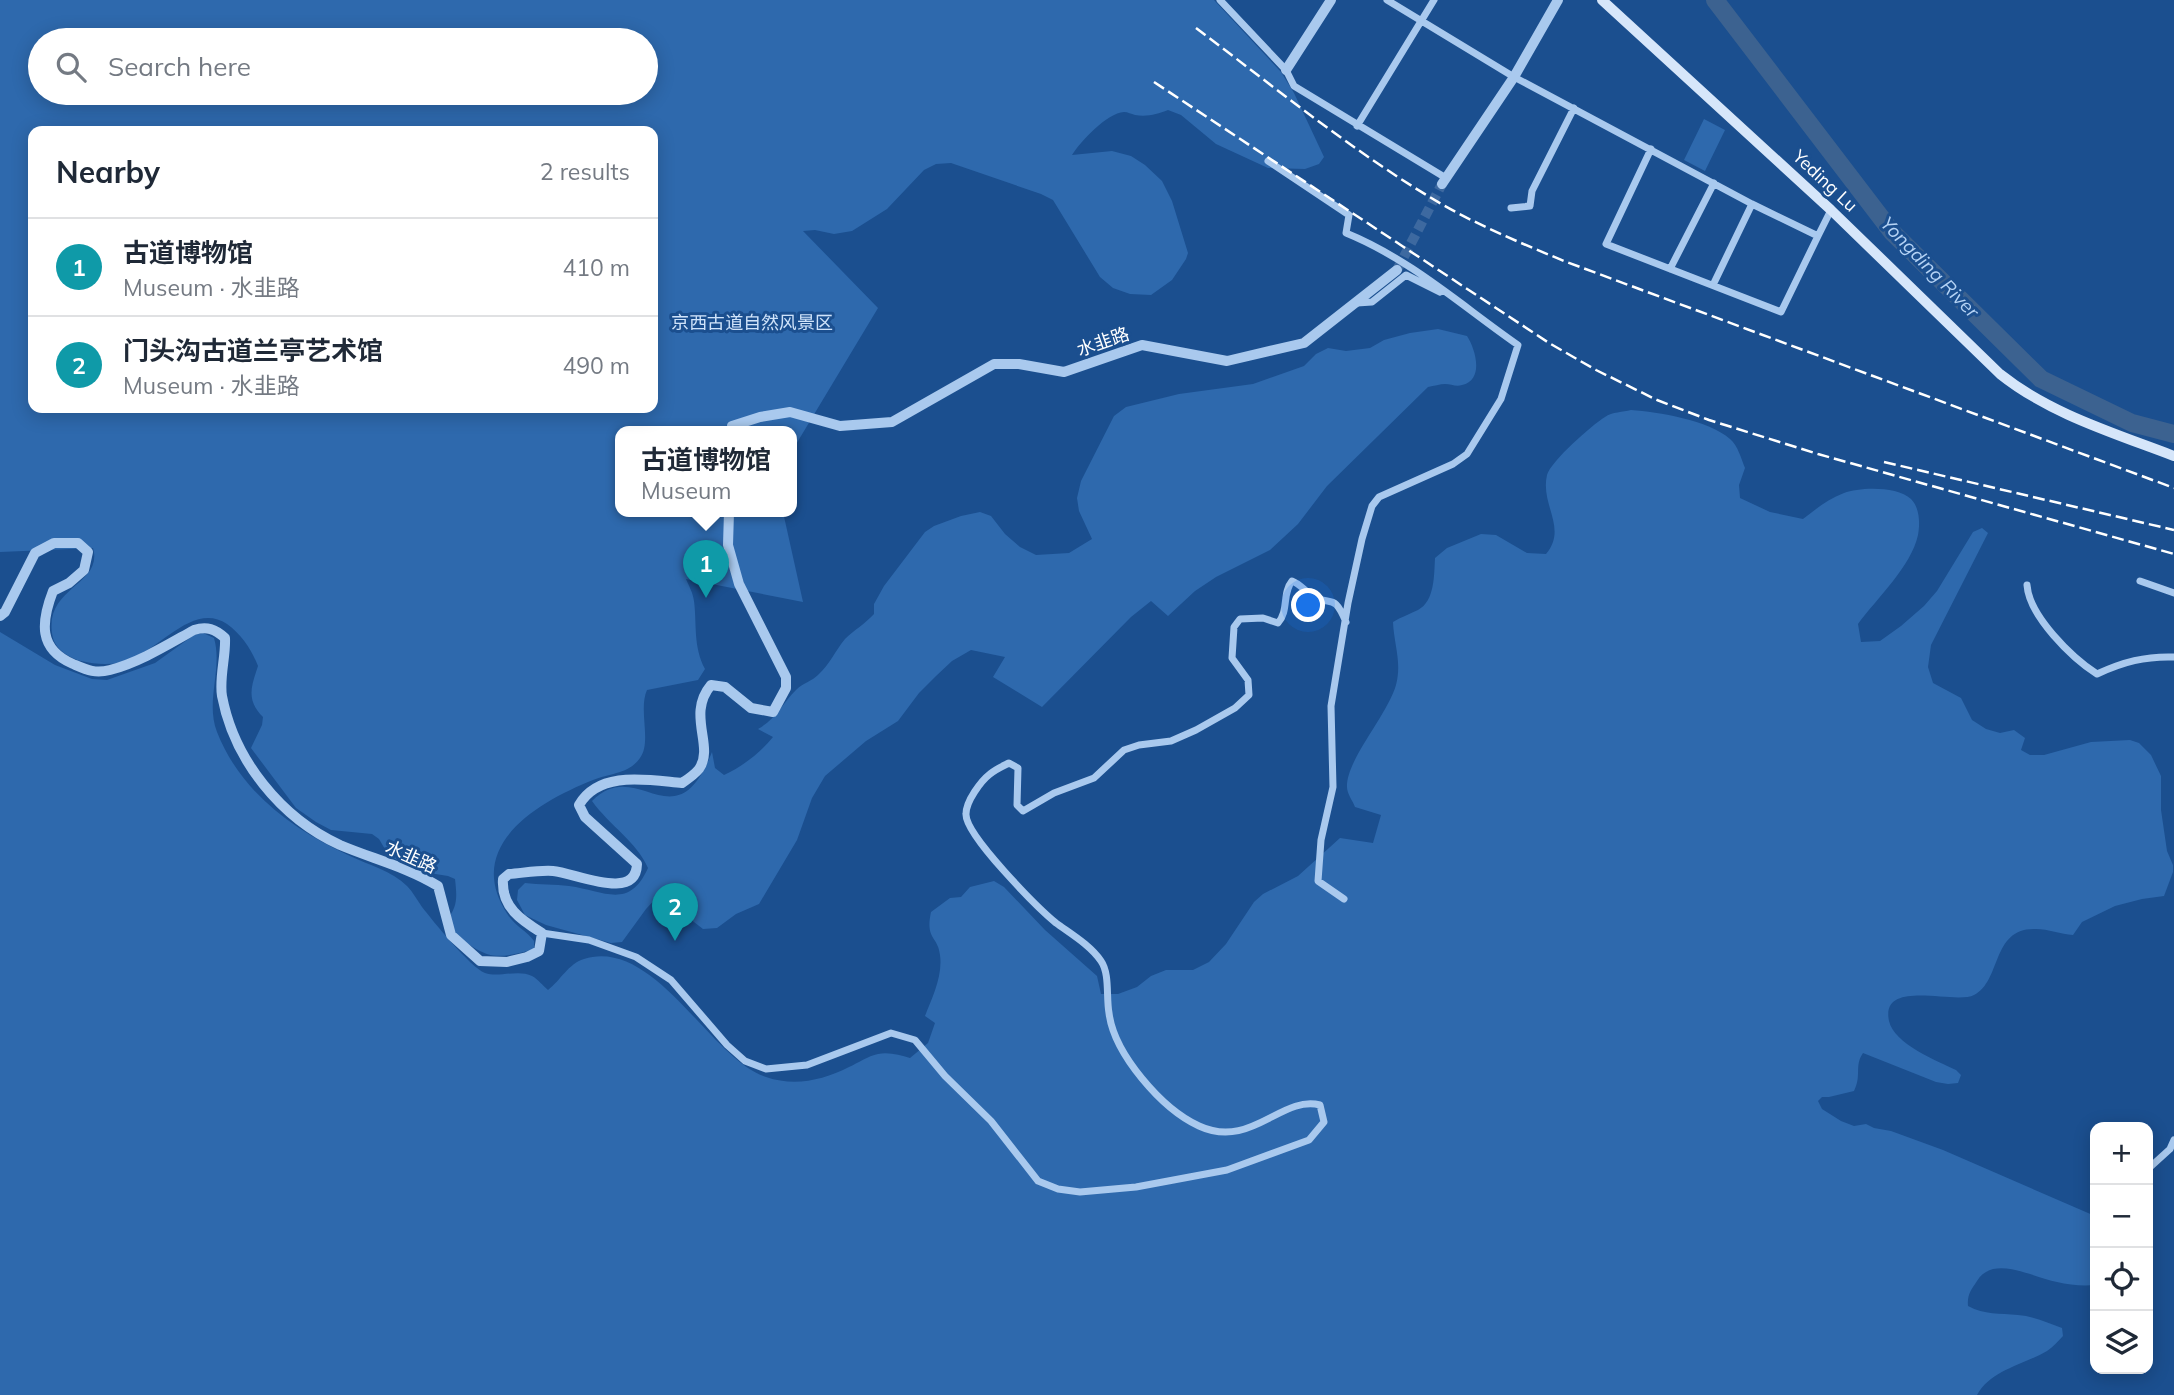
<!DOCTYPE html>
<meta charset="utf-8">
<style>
body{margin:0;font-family:Mulish,"Noto Sans SC",sans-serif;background:#f6f6f7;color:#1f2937}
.controls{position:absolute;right:21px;bottom:21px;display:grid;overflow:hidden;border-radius:14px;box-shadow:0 4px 18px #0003}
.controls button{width:63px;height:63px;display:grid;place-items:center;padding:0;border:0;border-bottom:2px solid #e0e1e3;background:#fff;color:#1f2937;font:35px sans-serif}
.you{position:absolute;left:1309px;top:606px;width:24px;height:24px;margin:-18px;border:5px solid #fff;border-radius:50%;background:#1a73e8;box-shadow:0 0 0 10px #1a73e833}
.badge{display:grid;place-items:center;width:46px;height:46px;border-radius:50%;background:#ea580c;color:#fff;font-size:23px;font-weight:700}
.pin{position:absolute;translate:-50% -58px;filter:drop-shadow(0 2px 4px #0008)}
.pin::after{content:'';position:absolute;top:37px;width:24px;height:21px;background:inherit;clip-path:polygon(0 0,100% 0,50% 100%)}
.popup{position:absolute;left:615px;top:426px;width:182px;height:91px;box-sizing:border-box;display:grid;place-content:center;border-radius:14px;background:#fff;filter:drop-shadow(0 2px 5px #0005);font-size:23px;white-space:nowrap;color:#747a83}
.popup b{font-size:26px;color:#1f2937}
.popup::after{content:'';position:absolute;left:50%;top:100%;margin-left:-14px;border:14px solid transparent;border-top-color:#fff}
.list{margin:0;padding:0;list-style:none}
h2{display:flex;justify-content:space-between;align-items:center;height:91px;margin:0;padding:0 28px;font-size:30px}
h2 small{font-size:23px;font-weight:400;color:#747a83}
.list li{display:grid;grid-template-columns:46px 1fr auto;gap:21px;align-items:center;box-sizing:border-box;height:98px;padding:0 28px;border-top:2px solid #e0e1e3}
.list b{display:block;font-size:26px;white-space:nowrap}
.list p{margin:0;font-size:23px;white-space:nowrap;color:#747a83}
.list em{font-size:23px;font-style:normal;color:#747a83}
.icon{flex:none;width:38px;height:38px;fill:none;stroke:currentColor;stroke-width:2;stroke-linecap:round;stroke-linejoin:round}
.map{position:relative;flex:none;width:2174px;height:1395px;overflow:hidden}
.search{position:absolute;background:#fff;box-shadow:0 4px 18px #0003;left:28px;top:28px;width:630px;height:77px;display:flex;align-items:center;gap:18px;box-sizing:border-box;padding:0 24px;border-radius:38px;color:#747a83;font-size:26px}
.panel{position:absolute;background:#fff;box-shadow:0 4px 18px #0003;left:28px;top:126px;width:630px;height:287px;border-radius:14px}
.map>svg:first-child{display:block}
</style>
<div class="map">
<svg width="2174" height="1395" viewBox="0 0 2174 1395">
<rect width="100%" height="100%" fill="#1b4f8f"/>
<path fill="#2e69ad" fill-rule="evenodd" d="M0,0H1214L1281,72L1294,93L1324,157L1319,164L1305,169L1268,168L1216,144L1181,115L1168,110C1157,114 1148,117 1135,115C1131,114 1128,112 1124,112C1107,113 1080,142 1072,155L1112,151L1131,156L1145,165L1162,181L1172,201L1188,253L1186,259L1172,280L1151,295L1130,294L1113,288L1100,277L1053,200L1041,194L951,163L936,164L924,170L887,209L852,231L834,234L815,230L803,231L878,308L792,451V432H620V512H783L803,602L686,579C689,586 693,593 694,601C697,625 693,646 705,669L698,680L647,690C638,710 652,742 640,758C629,774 610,773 593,780C538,802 462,846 508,915C515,926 527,931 534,941V949C488,963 485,955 448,930L446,921C458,907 457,897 455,879L448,876L423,872L389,856L379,839L372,834L331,830L316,822L296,808L251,748L262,725L263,717C246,700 251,687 258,666C251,649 242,635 227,624C195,602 162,646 133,658C116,666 99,665 81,661C70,658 56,650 53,638C41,587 104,586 93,548L0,552ZM40,40H646V93H40ZM33,131H653V408H33Z
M1704,119L1725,130L1705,171L1684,160Z
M1438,329L1467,336C1475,348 1485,380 1462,385C1456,387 1451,384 1445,384C1440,384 1434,386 1428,387L1327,486L1298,524L1270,550L1216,577L1195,591L1168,616L1151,601L1131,617L1042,707L993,677L1005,657L971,650L952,661L936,676L919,693L898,721L866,741L825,776L812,798L797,840L759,904L736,914L717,928L703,929L659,895L646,909L622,942L611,943L546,925L525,915L517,900L518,890L525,883C539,885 555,884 569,886C605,891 629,910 648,868C637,842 609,825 592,801C638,754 675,846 712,752L715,768L724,775C742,767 761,752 773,737L758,729C776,719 782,704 796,690C803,683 812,681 818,675C830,664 835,651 845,639C854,630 865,624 874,614V604L884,586L925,532L934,526L961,516L980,512L991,516L1005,534L1020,547L1036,555L1069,553L1092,539L1079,511L1077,498L1081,481L1114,416L1126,407L1179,394L1253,384L1304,366L1316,354L1328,348L1346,351L1370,348L1384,340L1410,333Z
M1631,410C1658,412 1709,420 1730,439C1738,446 1741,458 1745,468L1739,485L1740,498L1770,512L1803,519C1816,509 1828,499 1844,493C1860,487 1897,486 1911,499C1920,508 1920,524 1918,535C1911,567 1877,598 1858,624L1861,642L1880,641L1901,626L1924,606L1937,591L1973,532L1982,528L1988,533L1931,645L1928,667L1933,683L1961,698L1972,720L1986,729L2000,733L2014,730L2025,738L2021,750L2030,755H2044L2091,742L2130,740L2139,743L2151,755L2161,776V810L2167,851L2173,865V872L2164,896L2142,899L2115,906L2082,922L2073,935C2061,934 2048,929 2036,929C1991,927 2002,981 1974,995C1955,1005 1880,978 1889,1021C1894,1044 1937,1061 1956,1070L1961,1075L1958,1083L1948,1084L1936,1082L1863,1053C1854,1066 1862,1075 1854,1091L1829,1097H1822L1818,1101L1822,1109L1841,1121L1854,1126L1866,1124L1874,1128L1891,1131L1943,1150L2095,1216V1285C2083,1286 2069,1285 2057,1282C2034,1278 1993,1254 1977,1281C1971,1290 1967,1295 1968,1306C1985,1315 1999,1313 2018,1315C2033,1316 2048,1323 2062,1328L2063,1336C2058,1341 2053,1347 2047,1351C2023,1365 1991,1370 1977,1395H0V632L55,665L92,679L107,680L155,663L194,635L203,633L214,638C223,669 205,701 217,732C241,793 294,830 350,856C369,865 392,871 407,886C413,892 417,900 422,907C433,921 470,967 485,973C499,978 518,969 532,976C538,979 543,986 548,990C561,980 568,964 584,959C655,937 710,1059 766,1077C795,1087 823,1080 849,1067C858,1063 868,1056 878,1054C889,1052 900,1055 910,1058L928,1043L935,1023L925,1016C932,998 943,976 940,955C938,936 925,940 931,912L950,898L961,897L970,887L994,881L1004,887L1045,930L1097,976L1101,994H1118L1137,987L1151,976L1166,970H1193L1209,962L1226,944L1254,902L1263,894L1298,876L1340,838L1373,843L1381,815L1355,807C1353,801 1347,794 1347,787C1346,760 1387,716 1396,685C1402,662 1394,645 1393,622C1401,617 1410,614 1418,610C1435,601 1434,575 1435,558L1447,548L1481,534L1496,535L1527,553L1546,554C1568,528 1540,505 1547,475C1551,461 1592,425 1605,417C1612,412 1623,412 1631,410Z"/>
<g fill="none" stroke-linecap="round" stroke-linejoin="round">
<path stroke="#3c6290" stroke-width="18" d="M1715,0L1892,232L2041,379L2132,423L2174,434"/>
<path stroke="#3d69a0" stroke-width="10" stroke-dasharray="10 5" stroke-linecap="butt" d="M1397,270L1442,184"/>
<path stroke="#a9c9ee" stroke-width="7" d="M1220,0L1286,70L1294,86L1446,178
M1387,0L1514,77L1752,204L1818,236L1831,210
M1357,126L1434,0
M1651,149L1606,244L1781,312L1818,236
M1268,161L1349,215L1346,233C1410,259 1462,306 1518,345L1501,399L1467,454L1453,464L1379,497L1372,506L1362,539L1348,603L1331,706L1333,787L1321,840L1318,881L1344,899
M1511,208L1530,206L1532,191L1574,108
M1670,269L1714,183
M1713,285L1752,204
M1357,303L1372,302L1406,275L1440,292
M2140,581L2174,593
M2027,585C2029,616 2072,658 2097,674C2123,662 2145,656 2174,657
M542,933L589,940L636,957L671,980L727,1045L745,1061L766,1069L807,1065L891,1033L915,1040L945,1076L991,1121L1038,1181L1058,1189L1080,1192L1136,1187L1227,1170L1309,1140L1324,1122L1320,1105C1281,1095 1251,1150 1199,1126C1162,1109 1114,1054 1109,1013C1106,997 1110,974 1101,961C1090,945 1071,934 1056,923C1038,908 965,835 966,814C966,801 981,781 990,774C996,769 1003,766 1009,763L1018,768L1017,805L1023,811L1054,793L1094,778L1124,750L1139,745L1171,741L1196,730L1235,708L1249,695L1248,680L1232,658L1234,627L1240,619L1263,618L1278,623C1289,611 1282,593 1292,581C1300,584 1304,590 1311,595C1331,608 1333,591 1346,622
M2148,1169L2170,1149L2174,1140"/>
<path stroke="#a9c9ee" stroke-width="10" d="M1286,70L1331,0
M1442,184L1514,77L1558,0
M732,432V426L760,417L790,412L840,426L892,422L994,364H1019L1064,372L1142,345L1227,361L1304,343L1397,270
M0,616L5,612L35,553L54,543H78L88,552L84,570L69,583L53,591C41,622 38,649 73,664C87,670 95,674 110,670C140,662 167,645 194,630C207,626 215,629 225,638C226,656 219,678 222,696C234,760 281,818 340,845C373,859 407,867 438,886L451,935L480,961L507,962L527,957L539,951L542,933C521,920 501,907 503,879L509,874C523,873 539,870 553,871C576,873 636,902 637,864L585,817L579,805C599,770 648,780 682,783C688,779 695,774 699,769C715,746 686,715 711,685L725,687L751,708L773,712L786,688V677L739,584L728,545L729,512"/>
<path stroke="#d6e6fa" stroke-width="10" d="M1602,0L1831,210L2000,374C2050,414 2114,433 2174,456"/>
<path stroke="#fff" stroke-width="2.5" stroke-dasharray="12 5" stroke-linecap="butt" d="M1196,28C1277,89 1356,154 1443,205C1482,227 1523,244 1564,261L2174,488
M1154,82L1549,343L1596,370L1657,400L1709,420L1818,454L2174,554
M1884,462L2174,530"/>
</g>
<g text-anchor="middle" stroke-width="6" stroke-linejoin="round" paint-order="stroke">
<g font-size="18" fill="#fff" stroke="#1b4f8f">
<text transform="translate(1825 181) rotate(43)" y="6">Yeding Lu</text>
<text transform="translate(1103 342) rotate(-19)" y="6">水韭路</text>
<text transform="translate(411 857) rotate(24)" y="6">水韭路</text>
</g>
<g font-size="18" fill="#cfe3fa" stroke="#1b4f8f">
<text x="752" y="329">京西古道自然风景区</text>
</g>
<g font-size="19" font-style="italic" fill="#b5d3f5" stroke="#1b4f8f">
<text transform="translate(1930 267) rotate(46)" y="7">Yongding River</text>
</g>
</g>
</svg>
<div class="controls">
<button>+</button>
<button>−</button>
<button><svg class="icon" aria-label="locate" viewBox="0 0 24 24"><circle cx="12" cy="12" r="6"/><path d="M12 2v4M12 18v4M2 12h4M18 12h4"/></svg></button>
<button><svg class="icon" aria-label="layers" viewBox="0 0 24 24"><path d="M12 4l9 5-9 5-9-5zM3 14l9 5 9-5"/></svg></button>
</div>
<div class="you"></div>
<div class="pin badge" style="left:706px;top:598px;background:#0f9aa8">1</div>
<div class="popup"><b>古道博物馆</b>Museum</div>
<div class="pin badge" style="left:675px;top:941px;background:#0f9aa8">2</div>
<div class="search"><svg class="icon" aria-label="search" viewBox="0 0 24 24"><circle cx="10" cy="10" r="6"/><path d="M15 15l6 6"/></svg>Search here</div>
<section class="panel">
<h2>Nearby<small>2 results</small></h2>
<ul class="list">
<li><span class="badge" style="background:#0f9aa8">1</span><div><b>古道博物馆</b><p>Museum · 水韭路</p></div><em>410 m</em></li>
<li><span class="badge" style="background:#0f9aa8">2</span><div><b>门头沟古道兰亭艺术馆</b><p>Museum · 水韭路</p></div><em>490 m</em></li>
</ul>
</section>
</div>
